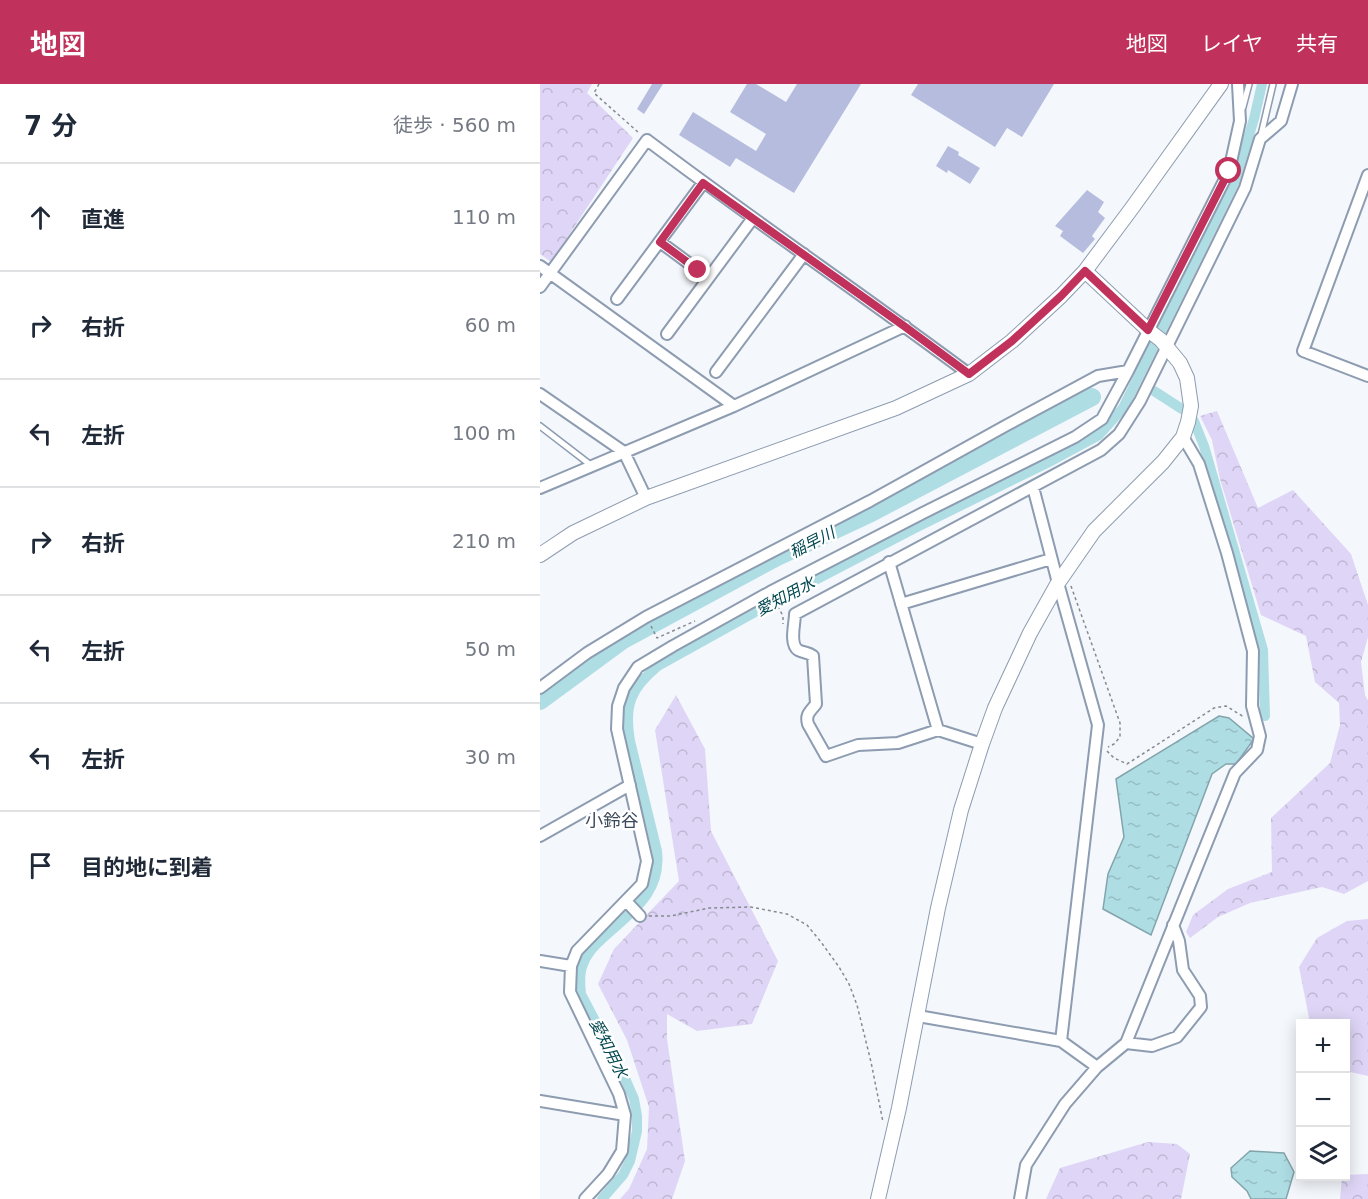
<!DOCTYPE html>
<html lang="ja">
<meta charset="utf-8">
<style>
body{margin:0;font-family:"DejaVu Sans","Noto Sans JP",sans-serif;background:#f6f6f7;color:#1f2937}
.controls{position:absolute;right:18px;bottom:18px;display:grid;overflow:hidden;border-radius:0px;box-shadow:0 3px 15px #0003}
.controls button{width:54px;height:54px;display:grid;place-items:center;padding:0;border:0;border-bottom:2px solid #e0e1e3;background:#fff;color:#1f2937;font:30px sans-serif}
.stop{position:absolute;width:18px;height:18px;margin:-14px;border:4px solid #c0325c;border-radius:50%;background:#fff}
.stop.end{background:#c0325c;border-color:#fff;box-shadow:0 2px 6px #0008}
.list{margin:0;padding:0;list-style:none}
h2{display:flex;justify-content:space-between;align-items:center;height:78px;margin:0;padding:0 24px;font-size:26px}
h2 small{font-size:20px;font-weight:400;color:#747a83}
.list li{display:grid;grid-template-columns:39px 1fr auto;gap:18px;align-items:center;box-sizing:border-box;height:108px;padding:0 24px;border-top:2px solid #e0e1e3}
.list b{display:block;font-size:22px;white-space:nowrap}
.list em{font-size:20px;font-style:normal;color:#747a83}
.icon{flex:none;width:33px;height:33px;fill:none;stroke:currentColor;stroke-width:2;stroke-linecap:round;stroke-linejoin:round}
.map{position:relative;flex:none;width:828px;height:1115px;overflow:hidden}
header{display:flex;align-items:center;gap:36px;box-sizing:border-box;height:84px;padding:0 30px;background:#c0325c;color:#fff}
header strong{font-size:28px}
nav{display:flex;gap:33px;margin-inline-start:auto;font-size:21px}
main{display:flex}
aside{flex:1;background:#fff}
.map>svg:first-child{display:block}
</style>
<header>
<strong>地図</strong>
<nav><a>地図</a><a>レイヤ</a><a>共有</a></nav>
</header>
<main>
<aside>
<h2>7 分<small>徒歩 · 560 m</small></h2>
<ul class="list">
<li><svg class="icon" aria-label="ahead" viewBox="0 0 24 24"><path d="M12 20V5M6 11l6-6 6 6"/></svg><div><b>直進</b></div><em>110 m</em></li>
<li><svg class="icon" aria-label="right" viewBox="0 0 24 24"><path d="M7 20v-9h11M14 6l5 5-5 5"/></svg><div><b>右折</b></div><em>60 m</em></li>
<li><svg class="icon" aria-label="left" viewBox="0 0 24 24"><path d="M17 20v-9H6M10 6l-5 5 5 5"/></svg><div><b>左折</b></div><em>100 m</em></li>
<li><svg class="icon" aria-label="right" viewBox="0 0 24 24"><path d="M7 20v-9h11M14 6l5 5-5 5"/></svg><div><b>右折</b></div><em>210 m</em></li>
<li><svg class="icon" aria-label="left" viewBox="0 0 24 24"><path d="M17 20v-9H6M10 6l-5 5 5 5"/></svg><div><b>左折</b></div><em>50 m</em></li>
<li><svg class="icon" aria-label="left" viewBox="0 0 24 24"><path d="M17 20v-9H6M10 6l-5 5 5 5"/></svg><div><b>左折</b></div><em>30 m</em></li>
<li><svg class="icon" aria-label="arrive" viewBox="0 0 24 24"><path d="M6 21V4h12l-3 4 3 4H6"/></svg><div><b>目的地に到着</b></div></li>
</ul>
</aside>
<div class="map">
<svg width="828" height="1115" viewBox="0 0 828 1115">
<defs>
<pattern id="forest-crowns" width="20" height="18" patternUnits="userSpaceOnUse" patternTransform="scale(1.5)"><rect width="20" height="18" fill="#dfd5f6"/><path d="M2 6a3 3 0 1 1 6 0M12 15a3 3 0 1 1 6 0" fill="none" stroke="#bfb7d3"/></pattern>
<pattern id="water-ripples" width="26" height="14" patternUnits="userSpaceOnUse" patternTransform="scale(1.5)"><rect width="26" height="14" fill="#afdde4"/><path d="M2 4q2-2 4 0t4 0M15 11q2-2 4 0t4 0" fill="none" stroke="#96bdc4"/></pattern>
</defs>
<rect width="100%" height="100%" fill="#f4f7fc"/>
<path fill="url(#forest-crowns)" d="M0,0H52L47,9L93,54L11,178L0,170Z
M677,327L718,424L753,406L811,470L828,521V553L821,578L825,611L828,617V797L804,810L782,803L710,819L678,833L650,854L646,848L653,831L688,805L732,788L731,734L790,679L800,641L799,619L775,598L766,552L721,531L680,395L672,356L660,332Z
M136,611L165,665L171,747L238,877L212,940L157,947L127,930V955L145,1077L132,1115H80L89,1105L107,1065L109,1023L87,956L58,900L74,865L139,797L115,646Z
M828,835V992L806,987V940L770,939L759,883L777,854L807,837Z
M608,1058L637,1060L650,1070L641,1115H506L520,1084Z
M828,1090V1115H800L802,1093L806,1092V1091Z"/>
<path fill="url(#water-ripples)" stroke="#82a4ab" stroke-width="1.5" d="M679,632L689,634L714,655L696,680H686L672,690L611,851L563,825L568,790L584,753L576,695Z
M710,1067L744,1069L754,1088L746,1115H711L707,1107L692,1093L691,1084Z"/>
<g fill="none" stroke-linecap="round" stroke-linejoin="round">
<path stroke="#afdde4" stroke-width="10" d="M614,307L642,325
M654,337L664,362L723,566L725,632
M62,1115L83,1091L90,1077L97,1047V1032L94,1015L84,992L41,910C40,901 39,892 42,883C46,870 54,862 64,853C91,828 122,809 117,767L90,657C84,622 90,605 118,582L231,519L373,445L507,379L559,351L583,324L694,99L714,35L722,0"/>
<path stroke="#afdde4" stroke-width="18" d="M0,617L83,556L237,473L331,429L552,313"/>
</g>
<path fill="#b6bcde" d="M112,0H123L104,30L97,25Z
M207,0H216L246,18L257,0H321L254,109L196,74L190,83L139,51L153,28L216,67L226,50L190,28Z
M378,0H514L482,53L467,44L455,63L371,11Z
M408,62L419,68L418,71L440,84L430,100L408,86L407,89L396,82Z
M547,106L564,118L558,128L565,134L552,152L555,155L543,169L520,152L523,147L515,142Z"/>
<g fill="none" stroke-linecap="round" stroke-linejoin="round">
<g stroke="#8d9cb0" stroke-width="8">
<path id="service" d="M703,23L709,0
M721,51L733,0
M0,342L52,382"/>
</g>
<g stroke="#8d9cb0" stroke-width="14">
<path id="minor" d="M828,91L763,267L828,292
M120,158L158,186
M0,182L194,322L365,242
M0,203L107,56C213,136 323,211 429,290
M77,215L163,99
M127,250L213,134
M176,288L264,170
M0,310L84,368L106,414
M493,403L518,499L558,641L521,957
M0,404L194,322
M349,478L398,646
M361,520L511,475
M0,604L47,569L106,533L330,417L467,341L558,292L588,287
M442,660L398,646L358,659L318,661L286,672L268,640C265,630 271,627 276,620L273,572C268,568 263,569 258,566C249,560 255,539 255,530L561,366L579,350L600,317L705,104L720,55L741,37L752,0
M0,752L90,701
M86,817L100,832
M0,877L31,882
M378,932L521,957L557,983
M586,959L612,962L637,953L661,923L660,912L643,886L639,857L633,841
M0,1017L85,1031
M45,1115L68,1090L82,1067L85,1031L79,1010L30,908L31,882L37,867L102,800L107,777L77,645L78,622L84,604L98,583L133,562L230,508L383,429L535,353L562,335L588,287L689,87L700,37L698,0
M480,1115L486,1081L525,1020L557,983L586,959L695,689L717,666L720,652L712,622L713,567L687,469L659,380L643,353"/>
</g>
<g stroke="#8d9cb0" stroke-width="16">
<path id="tertiary" d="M0,471L33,449L106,414L356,324L429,290L472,257L521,212L545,187L592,124L681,0
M338,1115L359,1024L398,824L421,726L442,660L455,624L490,549L518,499L554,447L623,378L643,353L648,338L651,322L647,294L640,279L621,256L608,246L545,187"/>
</g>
<path stroke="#868b91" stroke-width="1.5" stroke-dasharray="3 3" stroke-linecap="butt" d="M59,0L54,9L99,49
M531,502L580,639V653L574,660L568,663
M235,517L243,532V540
M111,542L117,554L155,537
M567,667L574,674L587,680L674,624L686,622L704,633
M109,832H131L169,824L211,823L247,830L267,841L281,858L299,883L309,900L317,921L331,978L343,1038"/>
<use href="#service" stroke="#fff" stroke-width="5"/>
<use href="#minor" stroke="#fff" stroke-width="10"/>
<use href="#tertiary" stroke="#fff" stroke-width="14"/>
</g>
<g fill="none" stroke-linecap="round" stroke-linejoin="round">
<path stroke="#c0325c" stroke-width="8" d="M158,186L120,158L163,99L364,242L429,290L472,257L521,212L545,187L608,246L689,87"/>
</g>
<g text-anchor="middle" stroke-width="5" stroke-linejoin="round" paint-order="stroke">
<g font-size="16" font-style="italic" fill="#004750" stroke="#fff">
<text transform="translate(272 458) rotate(-27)" y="6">稲早川</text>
<text transform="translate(245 512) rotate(-28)" y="6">愛知用水</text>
<text transform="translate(69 964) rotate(63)" y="6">愛知用水</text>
</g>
<g font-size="18" fill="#3c495a" stroke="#fff">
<text x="72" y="743">小鈴谷</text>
</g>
</g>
</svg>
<div class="controls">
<button>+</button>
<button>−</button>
<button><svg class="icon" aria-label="layers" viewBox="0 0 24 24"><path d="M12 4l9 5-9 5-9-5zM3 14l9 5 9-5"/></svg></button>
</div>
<div class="stop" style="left:689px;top:87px"></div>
<div class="stop end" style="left:158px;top:186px"></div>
</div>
</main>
